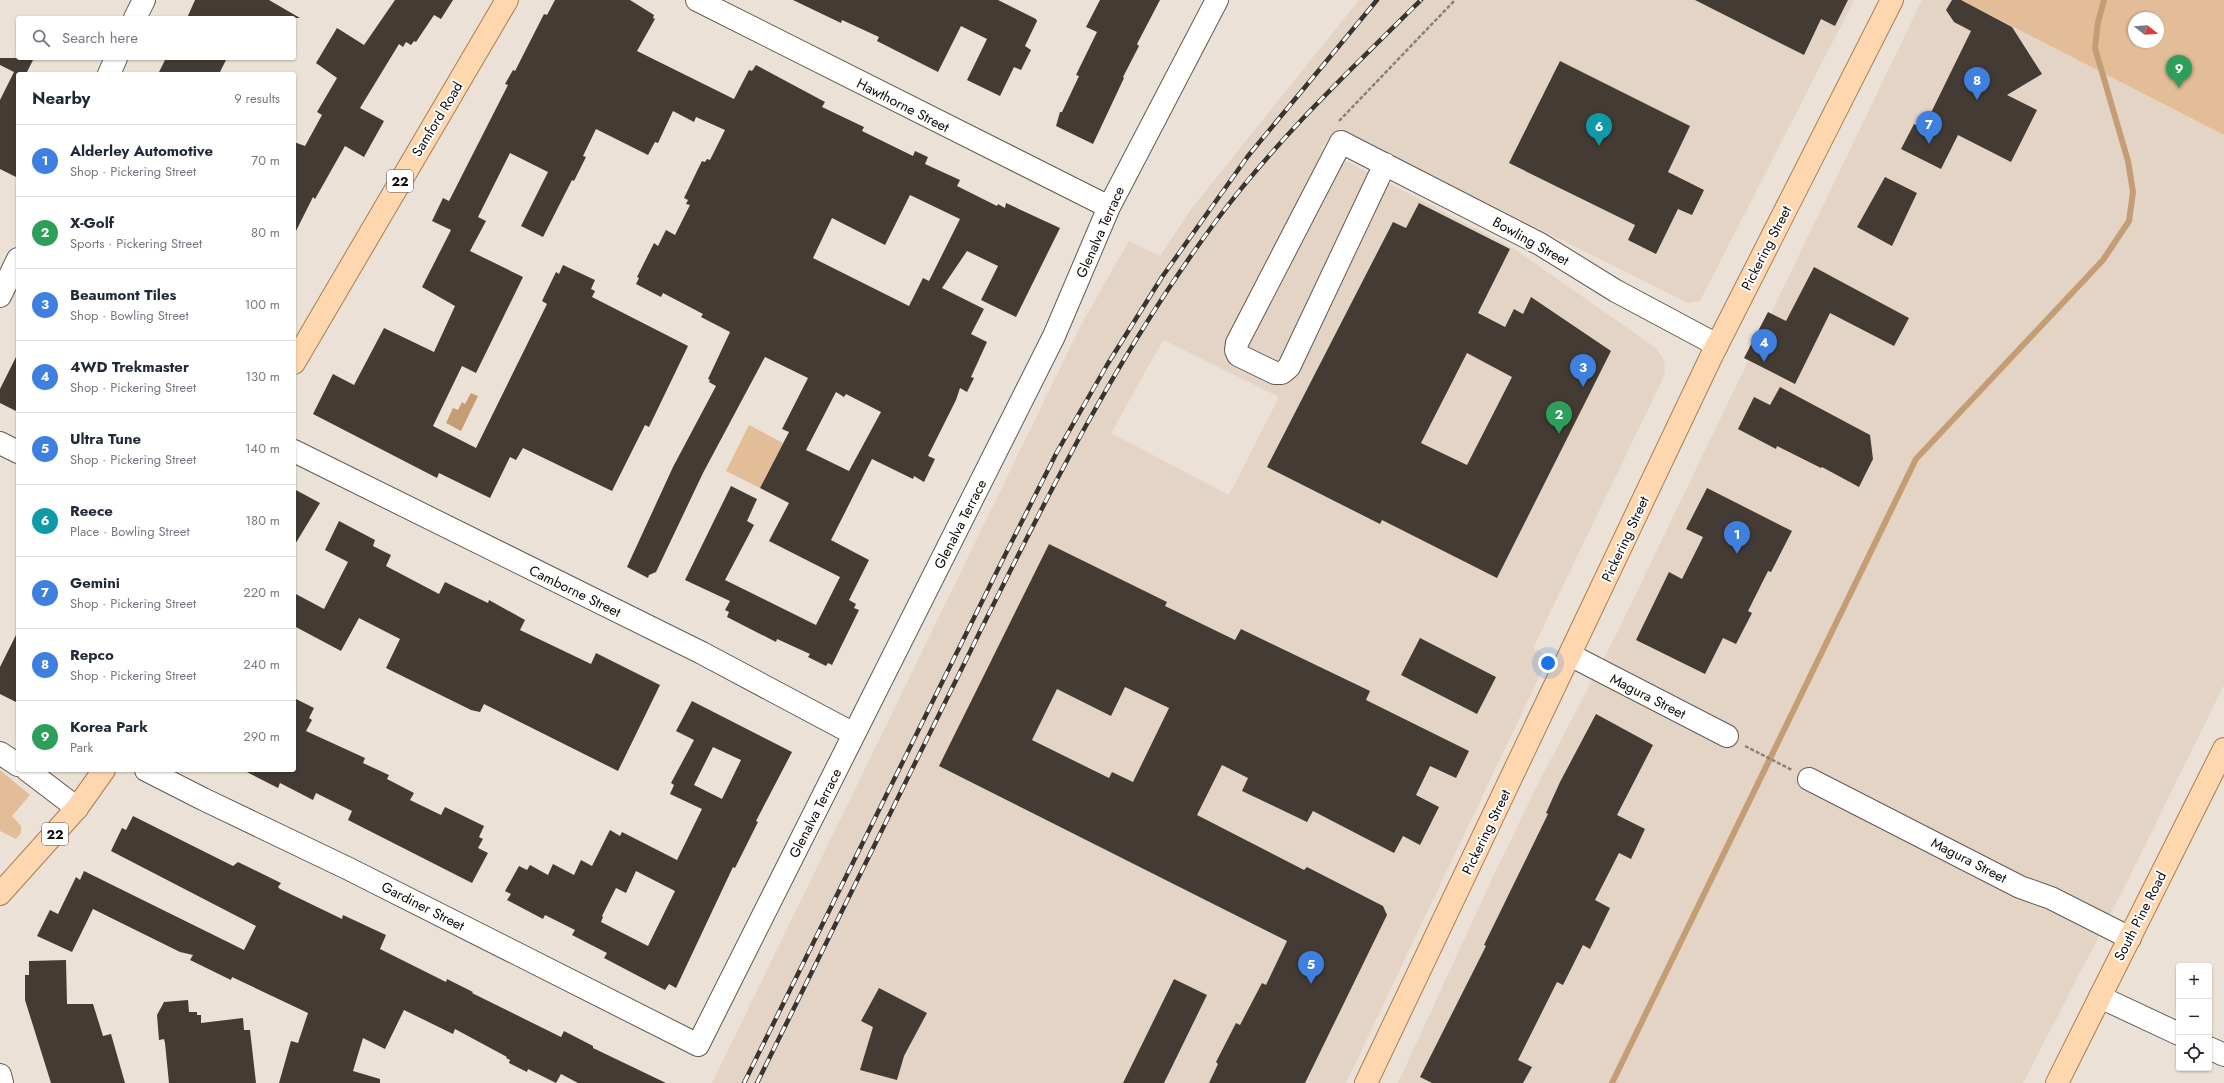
<!DOCTYPE html>
<meta charset="utf-8">
<style>
body{margin:0;font-family:Jost,sans-serif;background:#f2f2f3;color:#1f2937}
.controls{position:absolute;right:12px;bottom:12px;display:grid;overflow:hidden;border-radius:4px;box-shadow:0 1px 3px #0004}
.controls button{width:36px;height:36px;display:grid;place-items:center;padding:0;border:0;border-bottom:1px solid #e0e1e3;background:#fff;color:#1f2937;font:20px sans-serif}
.compass{position:absolute;left:2128px;top:12px;width:36px;height:36px;border-radius:50%;background:#fff;box-shadow:0 1px 3px #0004;rotate:107deg}
.you{position:absolute;left:1548px;top:663px;width:14px;height:14px;margin:-10px;border:3px solid #fff;border-radius:50%;background:#1a73e8;box-shadow:0 0 0 6px #1a73e833}
.badge{display:grid;place-items:center;width:26px;height:26px;border-radius:50%;background:#0b8043;color:#fff;font-size:13px;font-weight:700}
.pin{position:absolute;translate:-50% -33px;filter:drop-shadow(0 1px 2px #0008)}
.pin::after{content:'';position:absolute;top:21px;width:14px;height:12px;background:inherit;clip-path:polygon(0 0,100% 0,50% 100%)}
.list{margin:0;padding:0;list-style:none}
h2{display:flex;justify-content:space-between;align-items:center;height:52px;margin:0;padding:0 16px;font-size:17px}
h2 small{font-size:13px;font-weight:400;color:#747a83}
.list li{display:grid;grid-template-columns:26px 1fr auto;gap:12px;align-items:center;box-sizing:border-box;height:72px;padding:0 16px;border-top:1px solid #e0e1e3}
.list b{display:block;font-size:15px;white-space:nowrap}
.list p{margin:0;font-size:13px;white-space:nowrap;color:#747a83}
.list em{font-size:13px;font-style:normal;color:#747a83}
.icon{flex:none;width:22px;height:22px;fill:none;stroke:currentColor;stroke-width:2;stroke-linecap:round;stroke-linejoin:round}
.map{position:relative;flex:none;width:2224px;height:1083px;overflow:hidden}
.search{position:absolute;background:#fff;box-shadow:0 1px 3px #0004;left:16px;top:16px;width:280px;height:44px;display:flex;align-items:center;gap:10px;box-sizing:border-box;padding:0 14px;border-radius:4px;color:#747a83;font-size:15px}
.panel{position:absolute;background:#fff;box-shadow:0 1px 3px #0004;left:16px;top:72px;width:280px;height:700px;border-radius:4px}
.map>svg:first-child{display:block}
</style>
<div class="map">
<svg width="2224" height="1083" viewBox="0 0 2224 1083">
<rect width="100%" height="100%" fill="#ebe1d7"/>
<path fill="#e4d4c5" fill-rule="evenodd" d="M1359,0H1854L1700,301L1688,303L1339,129L1321,148L1513,248L1656,348L1664,360L1665,374L1533,648L1549,656L1346,1083H712L1081,325L1129,241L1160,256L1192,208ZM1163,340L1279,397L1229,495L1111,433Z
M1922,0H1961L2224,135V685L2128,880L2023,1083H1398L1492,879L1538,784L1618,631Z"/>
<path fill="#e2bd98" fill-rule="evenodd" d="M1961,0H2224V135ZM2134,18H2158V42H2134Z
M749,425L783,443L760,488L726,471Z
M0,770L30,795L12,816L21,826V833L16,839L0,831Z"/>
<path fill="#c59d74" d="M471,393L478,396L461,431L446,423L453,408L458,410L462,402L465,404Z"/>
<g fill="none" stroke-linecap="round" stroke-linejoin="round">
<path stroke="#c59d74" stroke-width="6" d="M1612,1083L1916,459L2103,260L2129,221L2133,192L2128,161L2095,48L2098,22L2104,0"/>
</g>
<path fill="#443c34" fill-rule="evenodd" d="M195,0H269L300,18H187Z
M395,0H453L441,19L434,15L416,42L414,41L411,45L406,42L403,47L399,44L360,108L384,121L364,157L345,146L315,199L313,197L294,235V142L305,146L322,115L317,112L337,78L316,63L337,28L364,45Z
M555,0H630L654,15L653,18L655,19L637,51L734,99L749,70L752,71L756,65L825,102L822,107L864,127L862,131L913,156L915,151L928,157L925,164L960,180L957,186L997,206L998,204L1005,208L1006,203L1060,228L1016,317L981,300L998,266L967,251L942,288L984,309L971,334L987,342L971,377L974,378L967,392L960,388L956,400L928,456L935,459L924,482L914,476L913,479L872,459L831,540L869,560L849,600L856,604L854,608L859,610L832,665L828,663L826,666L808,657L810,654L777,639L776,642L727,617L729,612L725,610L730,601L685,580L731,486L757,499L747,521L754,525L725,580L816,625L840,577L769,541L789,503L760,488L789,432L782,429L808,378L765,357L703,473L656,572L649,575L648,578L627,567L673,467L716,386L709,382L710,380L708,379L730,332L701,317L703,314L663,293L661,297L636,284L639,278L637,277L654,243L658,246L666,230L675,235L690,205L686,204L688,200L684,198L698,169L702,161L705,162L707,159L710,160L725,130L696,117L694,122L673,111L658,143L655,142L648,155L596,129L583,156L586,157L574,181L572,180L543,237L521,226L548,172L510,153L478,217L486,221L470,251L523,277L476,373L462,366L433,426L476,448L547,304L542,301L556,272L559,274L563,265L595,280L591,289L595,291L592,297L688,346L649,427L645,425L612,491L523,448L516,460L510,457L490,498L439,473L437,478L313,414L333,374L354,385L384,328L434,352L455,306L422,287L451,230L432,221L443,198L449,201L508,85L505,84L513,70L515,71L544,14L547,15ZM910,195L960,219L929,281L923,278L909,306L813,258L832,218L885,245ZM836,392L844,397L846,394L881,412L849,471L806,450Z
M793,0H998L1036,19L1037,21L1025,46L1031,50L1021,70L1014,67L1000,96L967,80L987,39L961,26L938,72L877,41L879,37L842,20L841,23Z
M1100,0H1160L1137,44L1139,46L1123,77L1124,78L1093,144L1056,126L1060,112H1062L1079,76L1076,75L1097,32L1086,27Z
M1695,0H1848L1835,26L1821,19L1804,55Z
M1952,0H1961L2012,27L2042,74L2007,95L2037,110L2011,162L1958,135L1941,169L1901,149L1914,124L1923,129L1971,31L1954,22L1946,10Z
M0,58H34L26,74H18V178L0,169V100L14,72L0,65Z
M166,58H227L219,74H158Z
M1560,61L1690,126L1668,172L1704,190L1692,215L1678,209L1656,254L1628,240L1635,225L1509,163Z
M1885,177L1917,193L1892,246L1857,227Z
M1419,203L1510,249L1478,313L1505,327L1514,309L1523,314L1531,297L1611,351L1497,578L1382,520L1380,524L1267,467L1393,222L1406,228ZM1467,353L1512,377L1467,465L1421,443Z
M1814,267L1909,318L1894,346L1830,313L1795,384L1744,358L1768,312L1786,321Z
M18,353V412L0,403V389Z
M1780,387L1870,435L1873,459L1859,487L1822,467L1821,468L1777,446L1776,449L1738,429L1754,397L1770,405Z
M1707,488L1792,531L1771,572L1768,571L1748,611L1752,613L1736,644L1723,638L1705,674L1636,640L1669,572L1682,579L1703,537L1686,529Z
M294,489L320,503L294,546Z
M339,521L375,540L373,546L391,555L386,566L439,594L445,582L488,603L489,600L525,620L520,630L591,664L596,653L660,685L618,771L484,704L480,712L471,710L386,668L400,639L359,618L341,651L294,626V593L324,609L348,562L325,550Z
M1049,544L1167,602L1165,606L1235,640L1241,629L1370,691L1366,700L1469,751L1456,778L1430,766L1416,795L1439,807L1420,845L1403,836L1394,853L1313,811L1307,822L1242,791L1248,778L1222,765L1197,815L1304,870L1307,867L1383,906L1387,915L1305,1083H1209L1218,1064L1216,1062L1236,1023L1240,1025L1262,983L1266,985L1287,941L939,766ZM1125,687L1169,708L1133,782L1112,772L1109,778L1032,740L1057,689L1111,716Z
M18,631V703L0,694V667Z
M1420,638L1496,677L1477,714L1401,675Z
M294,698L314,708L309,718L312,720L306,731L365,758L363,763L389,775L387,779L414,793L410,800L441,815L445,807L484,826L479,837L483,839L478,848L488,853L472,883L348,820L352,811L316,793L313,800L280,783L278,788L243,770H294Z
M692,701L792,752L756,821L758,822L735,868L733,867L676,988L669,984L665,990L604,958L607,953L572,935L575,930L545,915L543,919L507,900L511,894L505,891L519,866L527,870L530,865L548,875L553,864L574,875L581,860L592,866L610,830L620,836L622,832L677,860L702,809L670,794L674,785L671,783L694,740L676,731ZM713,747L741,760L722,799L694,785ZM636,871L675,891L648,946L601,922L603,917L602,916L616,888L626,893Z
M1596,714L1653,745L1617,815L1645,829L1631,859L1619,853L1595,900L1610,908L1590,949L1583,945L1563,985L1557,982L1518,1060L1532,1067L1523,1083H1432L1420,1077L1486,946L1484,945L1548,814L1546,813L1560,782Z
M133,816L233,866L238,862L281,883L278,887L280,889L342,919L343,915L386,935L380,949L446,982L447,979L473,992L472,993L561,1037L564,1031L593,1046V1048L666,1083H578L561,1074L556,1083L528,1069L527,1072L509,1063L510,1060L506,1058L507,1057L455,1029L453,1034L404,1010L385,1049L363,1038L353,1071L380,1079V1083H279L291,1041L298,1043L308,1013L232,977L231,980L190,960L193,955L180,952L93,909L72,952L37,936L50,910L58,914L76,877L80,880L84,871L244,950L256,926L111,851L122,828L126,830Z
M66,960L67,1004H93L103,1036L111,1034L125,1083H51L25,1000V975H29V961Z
M1174,979L1207,995L1164,1083H1123Z
M879,988L927,1013L904,1056L897,1080L860,1070L873,1027L861,1021Z
M188,1000L189,1012H197V1015H201V1023L243,1018L244,1030H250L256,1083H169L165,1043L164,1039L159,1040L157,1015L164,1002Z"/>
<g fill="none" stroke-linecap="round" stroke-linejoin="round">
<g stroke="#625950" stroke-width="24">
<path id="minor" d="M697,0L1109,207
M135,18L144,0
M109,74L116,58
M1385,164L1289,367L1282,373H1275L1238,355L1236,350L1237,343L1341,142L1540,244L1616,291L1717,345
M0,296L18,259
M0,443L18,452
M294,451L702,653L854,734
M1570,655L1727,736
M0,753L18,765
M27,770L77,808
M146,770L203,799L349,869L698,1045L1054,336L1109,207L1217,0
M1809,779L2020,887L2051,898L2130,938
M2100,997L2179,1034
M2209,1048L2224,1055
M0,1075L2,1083"/>
</g>
<g stroke="#a97f51" stroke-width="24">
<path id="major" d="M294,363L507,0
M0,894L77,808L104,770
M1366,1083L1712,355L1892,0
M2057,1083L2224,749"/>
</g>
<path stroke="#88817a" stroke-width="2.5" stroke-dasharray="4 2" stroke-linecap="butt" d="M1339,121L1455,0
M1745,746L1792,770"/>
<use href="#minor" stroke="#fff" stroke-width="22"/>
<use href="#major" stroke="#fed7ae" stroke-width="22"/>
<g stroke="#383430" stroke-width="4.5">
<path id="rail" d="M744,1083L1008,549L1057,452L1107,365L1162,277L1248,156L1377,0
M757,1083C826,943 896,802 965,662C1040,510 1114,358 1216,221C1276,140 1349,71 1421,0"/>
</g>
<use href="#rail" stroke="#fff" stroke-width="3" stroke-dasharray="9" stroke-linecap="butt"/>
</g>
<g text-anchor="middle" stroke-width="4" stroke-linejoin="round" paint-order="stroke">
<g fill="#fff" stroke="#565452" stroke-width="1">
<rect x="387" y="170" width="26" height="22" rx="3"/>
<rect x="42" y="823" width="26" height="22" rx="3"/>
</g>
<g font-size="13" font-weight="bold" fill="#0e0b08">
<text x="400" y="186">22</text>
<text x="55" y="839">22</text>
</g>
<g font-size="14" fill="#0e0b08" stroke="#fff">
<text transform="translate(903 105) rotate(27)" y="5">Hawthorne Street</text>
<text transform="translate(437 119) rotate(-59)" y="5">Samford Road</text>
<text transform="translate(1100 232) rotate(-66)" y="5">Glenalva Terrace</text>
<text transform="translate(1531 241) rotate(29)" y="5">Bowling Street</text>
<text transform="translate(1766 248) rotate(-63)" y="5">Pickering Street</text>
<text transform="translate(960 524) rotate(-63)" y="5">Glenalva Terrace</text>
<text transform="translate(1625 539) rotate(-65)" y="5">Pickering Street</text>
<text transform="translate(575 591) rotate(26)" y="5">Camborne Street</text>
<text transform="translate(1648 696) rotate(27)" y="5">Magura Street</text>
<text transform="translate(815 813) rotate(-63)" y="5">Glenalva Terrace</text>
<text transform="translate(1486 832) rotate(-64)" y="5">Pickering Street</text>
<text transform="translate(1969 860) rotate(27)" y="5">Magura Street</text>
<text transform="translate(423 906) rotate(27)" y="5">Gardiner Street</text>
<text transform="translate(2140 916) rotate(-63)" y="5">South Pine Road</text>
</g>
</g>
</svg>
<div class="controls">
<button>+</button>
<button>−</button>
<button><svg class="icon" aria-label="locate" viewBox="0 0 24 24"><circle cx="12" cy="12" r="6"/><path d="M12 2v4M12 18v4M2 12h4M18 12h4"/></svg></button>
</div>
<svg class="compass" viewBox="-18 -18 36 36"><path d="M0-13l5 13h-10z" fill="#e53935"/><path d="M0 13l5-13h-10z" fill="#747a83"/></svg>
<div class="you"></div>
<div class="pin badge" style="left:1737px;top:554px;background:#3f7fe0">1</div>
<div class="pin badge" style="left:1559px;top:434px;background:#2e9e5b">2</div>
<div class="pin badge" style="left:1583px;top:387px;background:#3f7fe0">3</div>
<div class="pin badge" style="left:1764px;top:362px;background:#3f7fe0">4</div>
<div class="pin badge" style="left:1311px;top:984px;background:#3f7fe0">5</div>
<div class="pin badge" style="left:1599px;top:146px;background:#0f9aa8">6</div>
<div class="pin badge" style="left:1929px;top:144px;background:#3f7fe0">7</div>
<div class="pin badge" style="left:1977px;top:100px;background:#3f7fe0">8</div>
<div class="pin badge" style="left:2179px;top:88px;background:#2e9e5b">9</div>
<div class="search"><svg class="icon" aria-label="search" viewBox="0 0 24 24"><circle cx="10" cy="10" r="6"/><path d="M15 15l6 6"/></svg>Search here</div>
<section class="panel">
<h2>Nearby<small>9 results</small></h2>
<ul class="list">
<li><span class="badge" style="background:#3f7fe0">1</span><div><b>Alderley Automotive</b><p>Shop · Pickering Street</p></div><em>70 m</em></li>
<li><span class="badge" style="background:#2e9e5b">2</span><div><b>X-Golf</b><p>Sports · Pickering Street</p></div><em>80 m</em></li>
<li><span class="badge" style="background:#3f7fe0">3</span><div><b>Beaumont Tiles</b><p>Shop · Bowling Street</p></div><em>100 m</em></li>
<li><span class="badge" style="background:#3f7fe0">4</span><div><b>4WD Trekmaster</b><p>Shop · Pickering Street</p></div><em>130 m</em></li>
<li><span class="badge" style="background:#3f7fe0">5</span><div><b>Ultra Tune</b><p>Shop · Pickering Street</p></div><em>140 m</em></li>
<li><span class="badge" style="background:#0f9aa8">6</span><div><b>Reece</b><p>Place · Bowling Street</p></div><em>180 m</em></li>
<li><span class="badge" style="background:#3f7fe0">7</span><div><b>Gemini</b><p>Shop · Pickering Street</p></div><em>220 m</em></li>
<li><span class="badge" style="background:#3f7fe0">8</span><div><b>Repco</b><p>Shop · Pickering Street</p></div><em>240 m</em></li>
<li><span class="badge" style="background:#2e9e5b">9</span><div><b>Korea Park</b><p>Park</p></div><em>290 m</em></li>
</ul>
</section>
</div>
